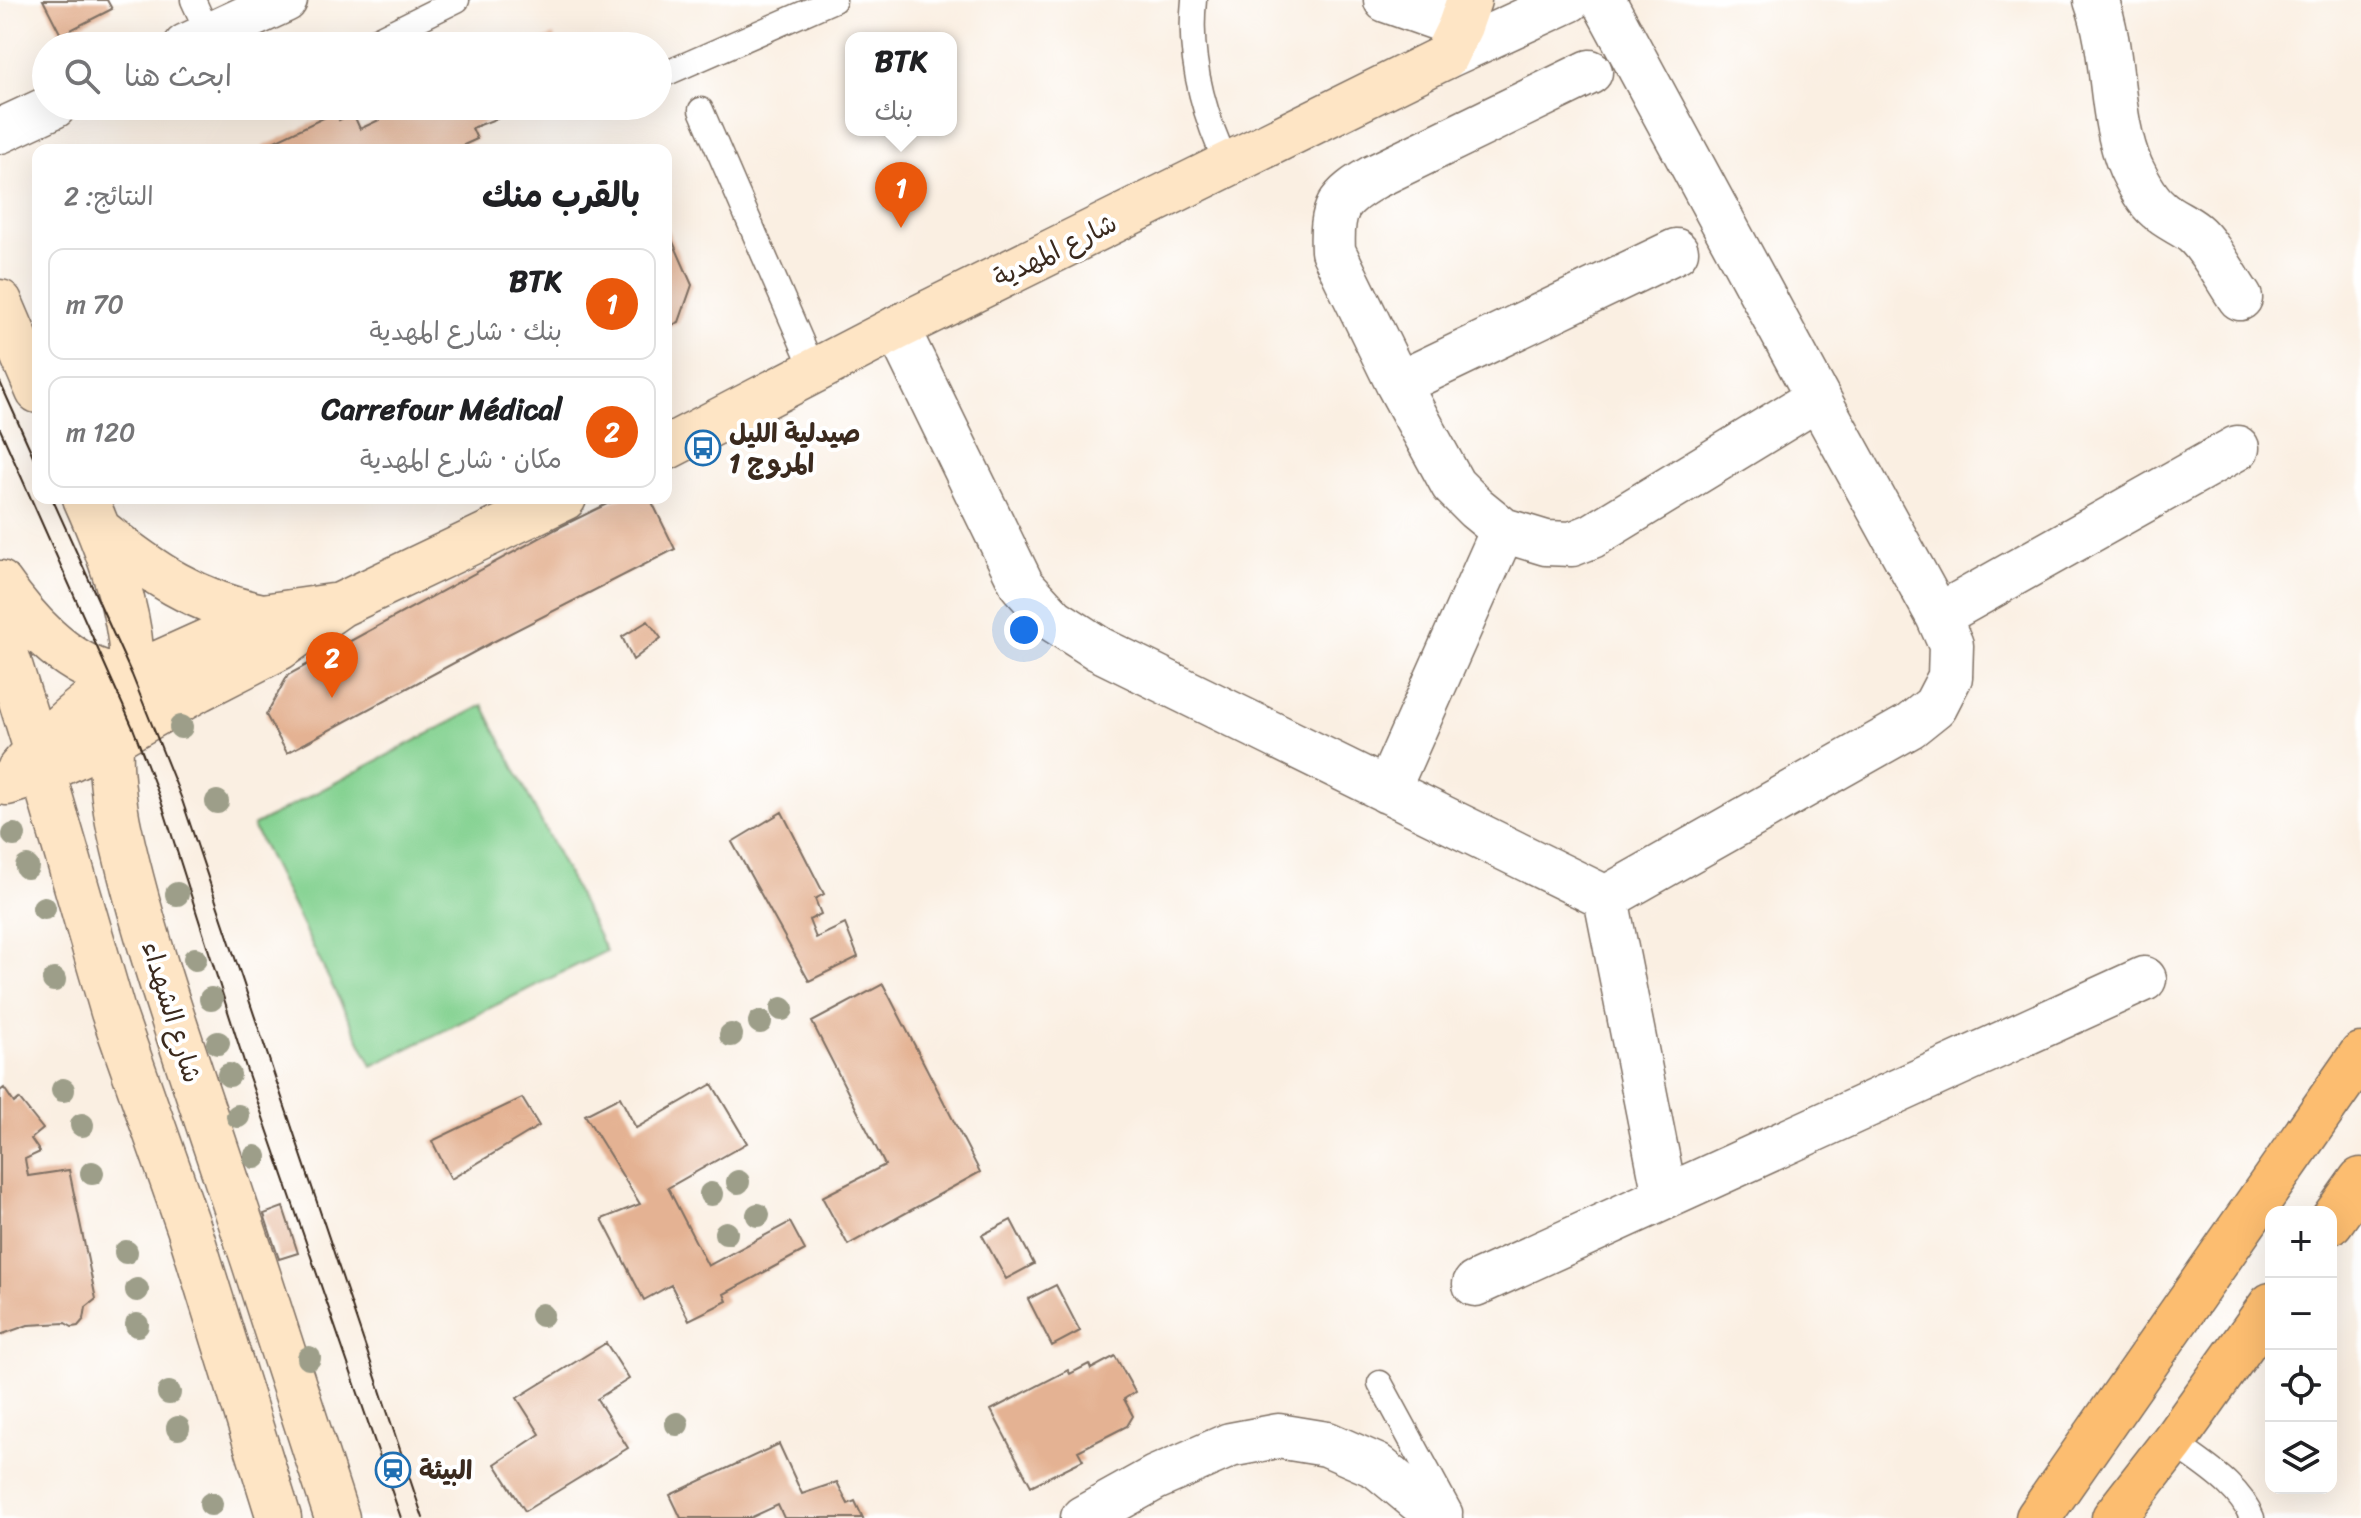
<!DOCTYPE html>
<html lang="ar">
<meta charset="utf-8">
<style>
body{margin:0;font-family:Sriracha,"Playpen Sans Arabic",sans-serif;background:#f6f6f6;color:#202124;direction:rtl}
.controls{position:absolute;right:24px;bottom:24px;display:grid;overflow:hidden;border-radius:16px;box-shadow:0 8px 32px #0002}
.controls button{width:72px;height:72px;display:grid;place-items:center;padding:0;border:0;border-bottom:2px solid #e0e0e0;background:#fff;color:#202124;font:40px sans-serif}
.you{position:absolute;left:1024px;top:630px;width:28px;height:28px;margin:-20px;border:6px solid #fff;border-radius:50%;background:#1a73e8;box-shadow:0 0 0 12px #1a73e833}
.badge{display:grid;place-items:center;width:52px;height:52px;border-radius:50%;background:#ea580c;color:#fff;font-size:26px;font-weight:700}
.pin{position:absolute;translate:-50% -66px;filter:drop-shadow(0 2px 4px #0008)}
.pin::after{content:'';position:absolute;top:42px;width:28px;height:24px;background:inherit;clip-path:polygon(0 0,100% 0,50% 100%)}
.popup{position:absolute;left:845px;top:32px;width:112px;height:104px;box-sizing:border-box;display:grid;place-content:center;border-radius:16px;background:#fff;filter:drop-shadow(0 2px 6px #0005);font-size:26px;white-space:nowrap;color:#757577}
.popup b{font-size:30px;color:#202124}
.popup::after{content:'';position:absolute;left:50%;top:100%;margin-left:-16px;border:16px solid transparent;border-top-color:#fff}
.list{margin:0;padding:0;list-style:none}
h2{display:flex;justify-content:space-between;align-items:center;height:104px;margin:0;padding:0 32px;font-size:34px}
h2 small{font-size:26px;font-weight:400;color:#757577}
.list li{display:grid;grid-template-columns:52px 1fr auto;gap:24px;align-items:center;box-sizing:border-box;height:112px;margin:0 16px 16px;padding:0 16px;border:2px solid #e0e0e0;border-radius:16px}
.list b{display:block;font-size:30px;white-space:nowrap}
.list p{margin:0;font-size:26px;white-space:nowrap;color:#757577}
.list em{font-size:26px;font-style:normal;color:#757577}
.icon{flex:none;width:44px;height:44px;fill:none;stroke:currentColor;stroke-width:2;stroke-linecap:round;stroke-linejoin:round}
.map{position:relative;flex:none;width:2361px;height:1518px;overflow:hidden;direction:ltr}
.search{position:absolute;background:#fff;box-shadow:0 8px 32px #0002;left:32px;top:32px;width:640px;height:88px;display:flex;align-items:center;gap:20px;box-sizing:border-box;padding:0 28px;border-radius:44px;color:#757577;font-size:30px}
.panel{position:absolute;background:#fff;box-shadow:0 8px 32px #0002;left:32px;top:144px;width:640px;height:360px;border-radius:16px;direction:rtl}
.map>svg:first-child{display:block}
</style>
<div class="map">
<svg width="2361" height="1518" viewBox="0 0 2361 1518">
<rect width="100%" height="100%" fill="#fff"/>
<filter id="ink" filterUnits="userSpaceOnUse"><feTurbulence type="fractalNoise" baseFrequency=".0125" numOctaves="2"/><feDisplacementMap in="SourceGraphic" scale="16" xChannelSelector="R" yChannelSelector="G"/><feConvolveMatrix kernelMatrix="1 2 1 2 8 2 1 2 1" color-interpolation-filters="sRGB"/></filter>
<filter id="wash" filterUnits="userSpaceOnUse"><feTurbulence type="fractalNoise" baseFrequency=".006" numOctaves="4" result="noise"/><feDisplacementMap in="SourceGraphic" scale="32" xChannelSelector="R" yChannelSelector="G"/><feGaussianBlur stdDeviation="1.8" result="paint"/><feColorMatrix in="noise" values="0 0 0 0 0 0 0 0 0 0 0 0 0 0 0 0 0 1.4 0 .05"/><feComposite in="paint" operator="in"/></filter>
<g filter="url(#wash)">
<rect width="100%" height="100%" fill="#faefe2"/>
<path fill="#84d291" stroke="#607e58" stroke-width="2" d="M483,705L606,951L372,1066L253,826Z"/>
<g id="blocks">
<path fill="#e4b293" d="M43,0H107L112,9L61,35Z
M554,35L558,44L568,39L571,46H526Z
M386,106H539L510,118L508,114L472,128L477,139L453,150H263L262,147L336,112L339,120L353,113L360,129L379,120L375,111Z
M666,226L692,285L679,322L666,328Z
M619,498H650L675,549L491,643L287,753L266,715L288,675L556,529Z
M648,621L661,638L633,660L622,637Z
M782,812L824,894L815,899L821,914L809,920L816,938L845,924L858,957L809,981L732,842Z
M883,984L980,1172L848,1245L822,1197L885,1165L812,1022Z
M712,1084L747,1143L668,1188L708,1266L790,1222L805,1250L724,1294L727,1301L689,1320L671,1285L644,1300L602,1219L640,1204L585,1115L620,1097L636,1128Z
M4,1088L14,1103L19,1099L43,1129L31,1139L40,1152L25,1159L28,1176L69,1170L96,1299L86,1307L84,1319L78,1326L72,1327L65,1323L28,1325L0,1335V1091Z
M522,1098L539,1126L451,1179L432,1141Z
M283,1207L298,1253L279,1259L264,1214Z
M1011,1220L1034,1264L1006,1279L982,1235Z
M1056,1285L1080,1331L1052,1346L1028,1299Z
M606,1343L629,1379L597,1399L628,1448L525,1511L495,1464L540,1434L517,1398Z
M1115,1356L1135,1392L1124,1399L1133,1416L1127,1426L1078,1451L1083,1460L1031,1486L991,1410L1068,1370L1070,1374L1089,1364L1091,1369Z
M779,1444L802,1494L837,1482L848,1504L855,1501L863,1518H784L778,1505L750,1518H681L670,1495Z"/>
</g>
</g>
<g filter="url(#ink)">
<use href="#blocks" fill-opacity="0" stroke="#7e6f63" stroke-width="2"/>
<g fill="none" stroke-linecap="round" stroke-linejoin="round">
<g stroke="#7e6f63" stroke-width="27">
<path id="lane" d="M193,0L209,35
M1194,0C1188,58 1203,114 1228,166
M364,46L457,0
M658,77L834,0
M701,110L814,371
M1380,1383L1450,1512
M2173,1442C2201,1464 2239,1484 2252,1518"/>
</g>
<g stroke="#7e6f63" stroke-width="47">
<path id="street" d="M1386,0L1460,26
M2096,0C2116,54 2108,115 2131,168C2138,182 2146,199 2158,209C2168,219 2183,224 2194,233C2209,245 2228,281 2240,298
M186,46L285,0
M1445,57L1569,0
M1590,72L1374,177C1337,198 1331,208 1333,251L1398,384L1453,485L1476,508L1503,530L1546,543L1572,544L1592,536L1818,398
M0,131L54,106
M897,328L1022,585L1054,620L1099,649L1606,898L1910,726L1935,706L1950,677L1951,645L1938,616L1818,398L1603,0
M1398,384L1676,251
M1938,616L2237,448
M1387,791L1503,530
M1606,898L1665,1196
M1475,1284L2144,979
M1083,1518L1155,1478L1230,1445L1278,1436L1327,1444L1377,1466L1440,1518"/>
</g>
<g stroke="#7e6f63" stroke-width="47">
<path id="secondary" d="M0,302L38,391
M666,448L897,328L1445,57L1460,26L1469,0
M85,498C108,549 133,616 132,672C132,694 119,715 113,736C107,756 115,810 120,832C143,934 178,1034 211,1133C254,1261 296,1389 337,1518
M99,530C151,572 196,603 263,616
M0,583C25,619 64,663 108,674C119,677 133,675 145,678
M0,633L43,772L113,1012L189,1228L279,1518
M19,770C52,732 87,699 132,675L263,616L333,606
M7,783L43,772L112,739L199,689L279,648L340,605L564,498"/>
</g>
<g stroke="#7e6f63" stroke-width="47">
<path id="highway" d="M2331,1222L2361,1180
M2038,1518L2361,1055
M2114,1518L2173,1442L2271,1305"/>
</g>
<use href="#lane" stroke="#fff" stroke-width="24"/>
<use href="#street" stroke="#fff" stroke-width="44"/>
<use href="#secondary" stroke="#fee5c5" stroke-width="44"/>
<use href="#highway" stroke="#fcbd6f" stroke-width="44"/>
<path stroke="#3b2a1e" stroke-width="2" d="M0,382L38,467
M0,429L133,728L160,798L247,1071L401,1518
M52,498L132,675L181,797L423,1518"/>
</g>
<g fill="#9d9e89">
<circle cx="181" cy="727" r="12"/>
<circle cx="217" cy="802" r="12"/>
<circle cx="14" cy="835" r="12"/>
<circle cx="27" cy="867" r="12"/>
<circle cx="177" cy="894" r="12"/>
<circle cx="44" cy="908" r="12"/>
<circle cx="195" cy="959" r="12"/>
<circle cx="54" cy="980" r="12"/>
<circle cx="211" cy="999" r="12"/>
<circle cx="782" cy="1009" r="12"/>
<circle cx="760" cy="1022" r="12"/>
<circle cx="731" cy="1035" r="12"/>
<circle cx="218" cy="1043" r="12"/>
<circle cx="229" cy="1075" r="12"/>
<circle cx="63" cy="1090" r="12"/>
<circle cx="238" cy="1116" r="12"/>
<circle cx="82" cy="1125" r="12"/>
<circle cx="255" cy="1157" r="12"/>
<circle cx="92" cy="1173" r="12"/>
<circle cx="738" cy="1182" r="12"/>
<circle cx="711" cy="1194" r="12"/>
<circle cx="758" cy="1215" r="12"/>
<circle cx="726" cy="1233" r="12"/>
<circle cx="126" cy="1252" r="12"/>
<circle cx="137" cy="1290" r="12"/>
<circle cx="542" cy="1315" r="12"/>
<circle cx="137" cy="1325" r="12"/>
<circle cx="309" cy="1358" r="12"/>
<circle cx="169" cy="1393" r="12"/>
<circle cx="677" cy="1424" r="12"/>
<circle cx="178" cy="1428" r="12"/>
<circle cx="211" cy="1504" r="12"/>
</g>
</g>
<defs>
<g id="bus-ring" transform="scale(1.8)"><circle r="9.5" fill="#fff" stroke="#1f6fb2" stroke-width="1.5"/><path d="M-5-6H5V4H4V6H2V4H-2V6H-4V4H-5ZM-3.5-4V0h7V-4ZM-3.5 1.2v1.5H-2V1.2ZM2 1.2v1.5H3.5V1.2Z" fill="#1f6fb2"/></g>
<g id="station-ring" transform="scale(1.8)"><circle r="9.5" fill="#fff" stroke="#1f6fb2" stroke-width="1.5"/><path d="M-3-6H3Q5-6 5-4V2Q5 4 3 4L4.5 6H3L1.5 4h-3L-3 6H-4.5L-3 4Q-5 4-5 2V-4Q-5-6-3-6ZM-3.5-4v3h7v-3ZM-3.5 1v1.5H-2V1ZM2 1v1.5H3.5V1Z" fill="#1f6fb2"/></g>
</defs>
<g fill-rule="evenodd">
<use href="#bus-ring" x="703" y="448"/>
<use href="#station-ring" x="393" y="1470"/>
</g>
<g text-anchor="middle" stroke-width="8" stroke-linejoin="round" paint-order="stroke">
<g font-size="26" fill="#3b2a1e" stroke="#fff">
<text transform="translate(1055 250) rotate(-26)" y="9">شارع المهدية</text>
<text transform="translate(172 1012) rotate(73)" y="9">شارع الشهداء</text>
</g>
<g font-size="26" font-weight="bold" fill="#3b2a1e" stroke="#fff" text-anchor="start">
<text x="729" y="442">صيدلية الليل<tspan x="729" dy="30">المروج 1</tspan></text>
<text x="419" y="1479">البيئة</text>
</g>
</g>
</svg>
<div class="controls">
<button>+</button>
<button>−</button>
<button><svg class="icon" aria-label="locate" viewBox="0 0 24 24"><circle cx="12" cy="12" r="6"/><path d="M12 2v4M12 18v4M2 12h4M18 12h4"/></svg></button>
<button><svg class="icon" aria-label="layers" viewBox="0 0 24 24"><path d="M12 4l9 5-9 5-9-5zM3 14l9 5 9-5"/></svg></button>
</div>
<div class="you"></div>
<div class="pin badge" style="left:901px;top:228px">1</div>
<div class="popup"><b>BTK</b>بنك</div>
<div class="pin badge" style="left:332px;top:698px">2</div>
<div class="search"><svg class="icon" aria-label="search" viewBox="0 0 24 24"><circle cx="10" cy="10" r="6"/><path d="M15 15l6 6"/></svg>ابحث هنا</div>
<section class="panel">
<h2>بالقرب منك<small>النتائج: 2</small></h2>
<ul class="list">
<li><span class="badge">1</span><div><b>BTK</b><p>بنك · شارع المهدية</p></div><em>70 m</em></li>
<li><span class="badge">2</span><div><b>Carrefour Médical</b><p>مكان · شارع المهدية</p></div><em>120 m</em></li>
</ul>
</section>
</div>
